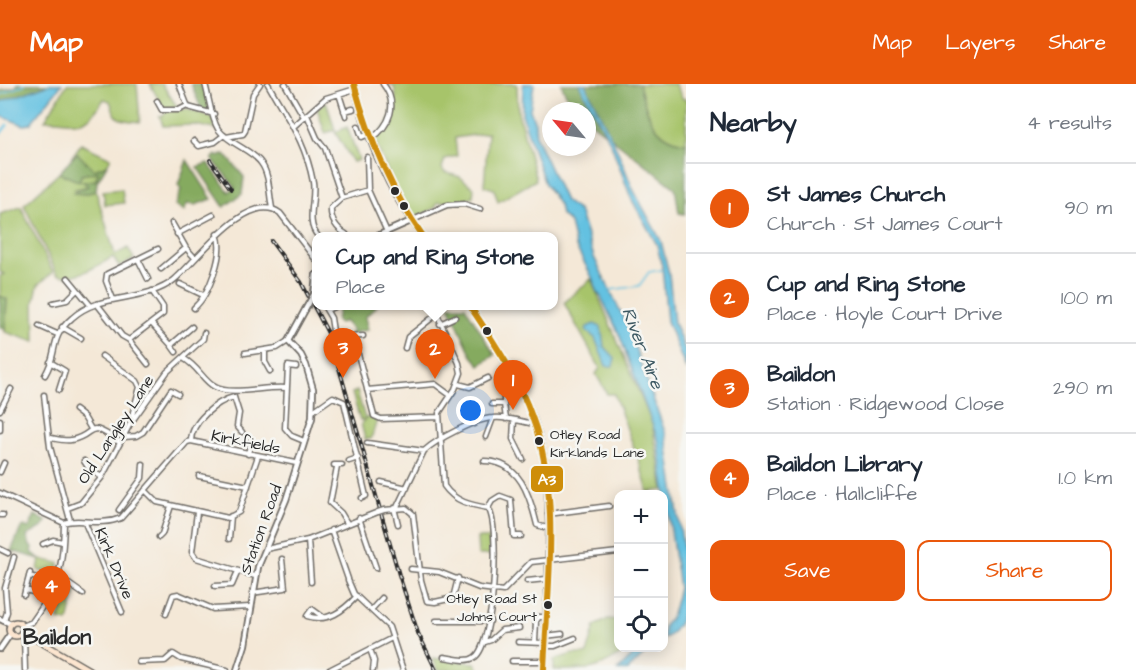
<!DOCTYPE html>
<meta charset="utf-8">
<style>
body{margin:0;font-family:"Architects Daughter",sans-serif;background:#f2f2f3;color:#1f2937}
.controls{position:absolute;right:18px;bottom:18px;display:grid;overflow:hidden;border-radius:12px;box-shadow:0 3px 15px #0003}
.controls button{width:54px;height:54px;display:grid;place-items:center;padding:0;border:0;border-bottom:2px solid #e0e1e3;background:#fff;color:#1f2937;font:30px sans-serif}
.compass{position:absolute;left:542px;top:18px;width:54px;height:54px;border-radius:50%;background:#fff;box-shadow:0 3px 15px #0003;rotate:299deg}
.you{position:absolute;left:471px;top:327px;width:21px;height:21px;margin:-15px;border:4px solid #fff;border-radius:50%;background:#1a73e8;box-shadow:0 0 0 9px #1a73e833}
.badge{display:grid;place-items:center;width:39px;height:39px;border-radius:50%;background:#ea580c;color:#fff;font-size:20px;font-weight:700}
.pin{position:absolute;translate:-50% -50px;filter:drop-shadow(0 2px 3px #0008)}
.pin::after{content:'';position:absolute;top:32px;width:21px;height:18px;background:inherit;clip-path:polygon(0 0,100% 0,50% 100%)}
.popup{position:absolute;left:312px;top:148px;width:246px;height:78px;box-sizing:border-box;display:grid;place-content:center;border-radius:12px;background:#fff;filter:drop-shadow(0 2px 4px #0005);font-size:20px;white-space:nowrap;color:#747a83}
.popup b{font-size:22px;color:#1f2937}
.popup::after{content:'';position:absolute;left:50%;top:100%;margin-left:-12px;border:12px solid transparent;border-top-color:#fff}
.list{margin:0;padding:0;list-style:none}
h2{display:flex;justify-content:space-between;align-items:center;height:78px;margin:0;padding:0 24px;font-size:26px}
h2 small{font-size:20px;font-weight:400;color:#747a83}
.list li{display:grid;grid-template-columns:39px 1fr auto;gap:18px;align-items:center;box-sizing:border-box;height:90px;padding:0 24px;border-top:2px solid #e0e1e3}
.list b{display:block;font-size:22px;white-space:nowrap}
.list p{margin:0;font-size:20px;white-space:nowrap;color:#747a83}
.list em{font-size:20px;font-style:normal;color:#747a83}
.actions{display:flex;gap:12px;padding:18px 24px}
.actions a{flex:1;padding:14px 0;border:2px solid #ea580c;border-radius:12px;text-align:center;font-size:21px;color:#ea580c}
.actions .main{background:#ea580c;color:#fff}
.icon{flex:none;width:33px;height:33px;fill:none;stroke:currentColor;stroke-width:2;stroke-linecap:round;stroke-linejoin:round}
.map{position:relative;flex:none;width:686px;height:586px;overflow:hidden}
header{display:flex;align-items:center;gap:36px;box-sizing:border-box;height:84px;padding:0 30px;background:#ea580c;color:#fff}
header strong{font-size:28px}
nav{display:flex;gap:33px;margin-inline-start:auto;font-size:21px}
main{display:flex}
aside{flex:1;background:#fff}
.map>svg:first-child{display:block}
</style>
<header>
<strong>Map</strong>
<nav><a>Map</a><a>Layers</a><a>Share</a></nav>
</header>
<main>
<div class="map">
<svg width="686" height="586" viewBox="0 0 686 586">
<rect width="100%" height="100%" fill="#f6f6f2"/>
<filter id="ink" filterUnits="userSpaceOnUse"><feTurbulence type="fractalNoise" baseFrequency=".0167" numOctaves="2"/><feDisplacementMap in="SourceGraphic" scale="12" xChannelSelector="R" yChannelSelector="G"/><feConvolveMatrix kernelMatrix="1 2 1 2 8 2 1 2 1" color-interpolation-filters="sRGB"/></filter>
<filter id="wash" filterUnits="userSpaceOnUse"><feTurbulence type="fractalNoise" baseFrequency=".008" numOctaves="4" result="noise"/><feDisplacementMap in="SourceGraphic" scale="24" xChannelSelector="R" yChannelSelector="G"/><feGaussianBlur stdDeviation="1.35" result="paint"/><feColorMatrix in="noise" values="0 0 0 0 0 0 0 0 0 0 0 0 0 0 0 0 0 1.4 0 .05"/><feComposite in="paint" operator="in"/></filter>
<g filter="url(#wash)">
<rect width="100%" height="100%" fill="#f4e8d7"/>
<path fill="#a7c46b" stroke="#69784b" stroke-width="1.5" d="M67,0H137L140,38C119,35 117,39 110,17L104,15C81,52 77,33 45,36Z
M150,0H162L178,24L164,25Z
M385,0H517L518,28L536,96L498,118L494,105L484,102L488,49L455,54L457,72L445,75L442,84L444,88L460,93L474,104L473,112L462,119L438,118L435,124L413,135L399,114L374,55C386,43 394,35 392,16L396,13L394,2Z
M639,0H675L683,15H686V59C653,56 646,27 639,0Z
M326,17L335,46L325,49L317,24Z
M186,25L212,33L216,45L195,41L163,42L160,32H163L166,28Z
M347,43L359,76L353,78L335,48Z
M81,60L111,74L107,81L94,86L77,70L71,74Z
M88,88H98L96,96L84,98L89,102L75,105L84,110L96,107L115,171L128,164L134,175L119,182L113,173C98,181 74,198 57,190L24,121L59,89L79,97L81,91Z
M122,105L124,119L105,121L103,107Z
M21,123L53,188L38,201L34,219L35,258L5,248L7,216L0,212V192L4,190L0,188V130Z
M591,195L652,339L664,406L648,408L639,377L614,310H607L596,290L600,284L564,219Z
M357,307L365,335L372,331L377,336L371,355H365L361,340L364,336H360L352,309Z
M477,454H489L490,471H478Z
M40,475L59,479L58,491L38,486Z
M69,500L75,509L68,538L59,536L62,525L52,522L50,514L54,510L59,512Z
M608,535L618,536V564H628C603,586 590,586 554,586V576L572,570H587L595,542Z
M432,574L475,579L479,586H438Z"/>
<path fill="#85aa5f" stroke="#586a45" stroke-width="1.5" d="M17,0H50L0,18V7L16,3Z
M191,0H204L211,26L209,28L202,27Z
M561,0H639C646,27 653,56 686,59L685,130L679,129L675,104L587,35V27L573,24Z
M77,69L94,86L107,81L97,98L96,107L84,110L72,109L88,102L83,98L96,96L98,88L81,91L80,98L59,89Z
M225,70L244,93L242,110L224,123L197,83L208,79L229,108L235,103L212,75L216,71L218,73Z
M187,76L212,115L195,121L187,120L184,127L175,121L181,106L178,101Z
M0,212L7,215L5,246L0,243Z
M339,222H377L365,233L368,246L357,248L354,253L350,249L353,247L344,237L339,240L336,236Z
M449,222H465L495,271L480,281L472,272Z
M35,431L46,437L43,443L27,452L30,462L33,464L32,468L40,475L11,467L21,444L24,442L29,444Z"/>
<path fill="#63c1e1" stroke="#477686" stroke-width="1.5" d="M50,0H62L30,40L24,41L0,32V18Z
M523,0H534L530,26L535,39L536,53L565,117L579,127L594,173L628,243L666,351L686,483L684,523L680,538L671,550L664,555V542L672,531L679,504L658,356L619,250L601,213L596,207L595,199L575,161L570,139L561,131L559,121L545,100L531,60L522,30Z
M579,0H585L617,65L633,105L661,157L669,190L674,239L686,268V286L667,237L662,182L657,161L631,114L611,60Z
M594,240L601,243L604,262L615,274L613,282H606L595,254L586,247L587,243Z
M640,564H651L628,586H618Z"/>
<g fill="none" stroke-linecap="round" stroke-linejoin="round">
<path stroke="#63c1e1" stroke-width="1.5" d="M0,11L25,0
M0,49L7,40
M0,51L8,41
M610,206L639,202L649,188L661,186"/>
</g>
</g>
<g filter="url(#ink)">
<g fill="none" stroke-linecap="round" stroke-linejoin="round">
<g stroke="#716d67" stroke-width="7">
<path id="minor" d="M179,0L188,23L214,30
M205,0C209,13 211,34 218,45C230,61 251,65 261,79C270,91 269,110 272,124
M268,0C288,36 305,56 313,98C316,115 305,139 318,152
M285,0L304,33
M339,10L346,32
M157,17L162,26H179L187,22
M344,27L353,25
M307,31L317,54L325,64L342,114
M294,42L326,14L355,5
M358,42L362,53L369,50
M226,53L243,50L245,47L253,10L260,0
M371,55C390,42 399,20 383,0
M194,57L199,62L215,58L224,51
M367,73L368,106L387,148
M413,136L447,121L464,120L480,125
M172,139L186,164L195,174
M177,150L213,131
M346,150C337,145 330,135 331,124L342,114L368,106
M138,175L148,195
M161,185L186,164
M68,194L91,222
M180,200L203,211
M113,215L106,197L107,190L158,165
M53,219L67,216L76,207
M97,220L122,252L129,256L163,230V223L152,207
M324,222L331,234L333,247
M439,222L437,230L459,279L461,289L455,305L439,329L444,402C455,418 471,421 488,424C501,441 494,560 475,573C467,579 453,574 444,573
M194,224C209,211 225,169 217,150
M327,226L336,222
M152,240L171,261L192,243
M440,240L455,233
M39,242L57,250
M62,243L81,254
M351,253L363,252
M354,255L374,332L381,335L439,333
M129,256L148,280
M171,261L176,268
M439,263L451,262
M405,264L408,253L437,230
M265,266V278L270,287
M245,269L277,264L288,257
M102,272L137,297L140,303L131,335
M183,274C199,283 203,297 215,303C232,312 265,302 286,304
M50,278L65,287L59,306
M296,283L288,282L285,344L292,352L304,357
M45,291C59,268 48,255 72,234C100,208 146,219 174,196C196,178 247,105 280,129L316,176
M458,300L470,303L488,294
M367,306L435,300L450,311
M44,311L50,363L70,436
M504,313V320
M492,320H504L506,335
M0,326L11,305
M75,326L84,333L91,345
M313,327L333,313L344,318L366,412L362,414
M471,330L474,340
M0,336V346
M514,336L513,355L523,375
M124,353L136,352L143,348L171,306L178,310
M486,353L493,334
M51,354C57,355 65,357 71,356C98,351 84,333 119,358
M191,357L296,379
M191,357C191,338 217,317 234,313L239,329L237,342L242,348
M367,359L424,367
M248,370L251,357
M84,377L90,386L102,393
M349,377L358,374
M484,377C520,377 530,412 537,441L547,444
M334,381H342
M337,383L330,419L341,429L347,439
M0,388L4,379
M199,392L248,402
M381,398L407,404
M145,406L157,418L228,434L239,428L258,372
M0,409L64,439
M397,423L424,367C437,355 475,335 493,334C506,332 522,338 535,340
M68,424L81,419L102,393L130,340L167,288L203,255L204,249
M394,424L398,440
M488,424L492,417L500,412L511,416L514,452H521
M119,426L142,394L143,380
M384,426L406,424L413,430L421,496L427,517L435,518L453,514L458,494
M197,428L192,468L196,474L255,492
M548,430L609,422
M0,431H3
M359,434L376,484
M64,439C77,433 100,443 121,434L187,358L191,357
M85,439L122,528
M331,446L348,495
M159,453L162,450L171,422
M229,455L231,432
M308,456L311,498
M43,460L53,456L63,458
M0,465L8,469
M266,465L308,456L378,428
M411,485L439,488L479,504L503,507L531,478L618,468
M29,492L57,499
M59,493L83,510
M348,496L354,510L389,543L403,586
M527,497L546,495
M215,502L232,501L238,487
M25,506L50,512
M252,509L285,504L282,475
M24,511L30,489
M372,525L382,514
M166,530L173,511L178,510L213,525L250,523
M323,533L312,525L307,532C328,539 343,527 357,512
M4,537L7,528L5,504L14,473
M436,537H490
M22,542L32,538C59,500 63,485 64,439
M21,549L24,552L25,586
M545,552L562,550
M485,558L491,556L502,546L519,544
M518,558L545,559
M535,558L536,537L539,533H545
M545,562H555L575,554
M370,565L374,577L373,586
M512,577H544
M139,578L165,577L173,570L181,575L227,586
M329,586L392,554"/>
</g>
<g stroke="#716d67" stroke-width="8">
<path id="tertiary" d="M377,152L411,137
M314,210L316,191
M0,535L11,540
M0,565L11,549
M237,586L245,561L258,483L286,416L312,334L313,305L306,281L301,271L288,257L305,226"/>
</g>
<g stroke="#716d67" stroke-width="8">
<path id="secondary" d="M9 545a7 7 0 1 1 14 0a7 7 0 1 1-14 0Z
M22,547L89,586"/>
</g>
<g stroke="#716d67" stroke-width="9">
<path id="primary" d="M354,0C368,56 388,106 423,152
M470,222C495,261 525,304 538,350C558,417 546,515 544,586"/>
</g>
<use href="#minor" stroke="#fff" stroke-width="4"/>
<use href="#tertiary" stroke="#fff" stroke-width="4.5"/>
<use href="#secondary" stroke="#fce5cf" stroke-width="5"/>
<use href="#primary" stroke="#f8bd88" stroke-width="6"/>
<g stroke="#2b2b2b" stroke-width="4">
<path id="rail" d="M210,76L231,105
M271,157L301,198L330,253L399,491L418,549L436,586"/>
</g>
<use href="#rail" stroke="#f6f6f2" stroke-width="1.5" stroke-dasharray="4.5" stroke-linecap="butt"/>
<g stroke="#716d67" stroke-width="7" stroke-linecap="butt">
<path id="minor-bridge" d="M378,428L384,426"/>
</g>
<g stroke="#716d67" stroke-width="8" stroke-linecap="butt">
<path id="tertiary-bridge" d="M305,226L314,210"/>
</g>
<use href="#minor-bridge" stroke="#fff" stroke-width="4"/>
<use href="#tertiary-bridge" stroke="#fff" stroke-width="4.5"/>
<g stroke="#f6f6f2" stroke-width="10">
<path id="bus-1" d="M354,0C369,55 390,105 423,152
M470,222C493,257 518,293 532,333C562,412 547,504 544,586"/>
</g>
<use href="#bus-1" stroke="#ce8d09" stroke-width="6"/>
</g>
</g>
<g fill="#2b2b2b" stroke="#f6f6f2" stroke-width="2">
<circle cx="395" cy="107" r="5"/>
<circle cx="404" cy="122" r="5"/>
<circle cx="487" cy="247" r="5"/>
<circle cx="539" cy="357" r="5"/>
<circle cx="548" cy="521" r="5"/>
</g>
<g text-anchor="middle" stroke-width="5" stroke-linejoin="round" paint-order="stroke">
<g font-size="14" fill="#2b2b2b" stroke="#f6f6f2" text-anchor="start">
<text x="550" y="355">Otley Road<tspan x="550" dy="18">Kirklands Lane</tspan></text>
<text x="537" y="519" text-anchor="end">Otley Road St<tspan x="537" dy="18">Johns Court</tspan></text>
</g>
<g font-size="16" fill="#2b2b2b" stroke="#f6f6f2">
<text transform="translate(115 345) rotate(-57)" y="6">Old Langley Lane</text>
<text transform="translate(246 357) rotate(11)" y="6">Kirkfields</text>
<text transform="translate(260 445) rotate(-70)" y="6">Station Road</text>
<text transform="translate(115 479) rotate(67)" y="6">Kirk Drive</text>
</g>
<g font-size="18" font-style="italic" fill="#3c5862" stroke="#f6f6f2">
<text transform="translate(643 264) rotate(69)" y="6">River Aire</text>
</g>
<g font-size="22" font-weight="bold" fill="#2b2b2b" stroke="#f6f6f2">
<text x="57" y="560">Baildon</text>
</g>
</g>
<rect stroke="#f6f6f2" stroke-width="2" x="530" y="381" width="34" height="28" rx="6" fill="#ce8d09"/>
<g font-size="16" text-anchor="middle" font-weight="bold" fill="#fff">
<text x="547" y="401">A3</text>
</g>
</svg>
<div class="controls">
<button>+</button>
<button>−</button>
<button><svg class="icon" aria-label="locate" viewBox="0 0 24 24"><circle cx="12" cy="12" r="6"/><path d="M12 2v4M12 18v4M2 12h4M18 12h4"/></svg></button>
</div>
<svg class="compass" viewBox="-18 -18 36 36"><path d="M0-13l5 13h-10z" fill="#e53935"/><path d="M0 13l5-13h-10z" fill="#747a83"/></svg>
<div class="you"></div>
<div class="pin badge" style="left:513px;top:326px">1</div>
<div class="pin badge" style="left:435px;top:295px">2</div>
<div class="popup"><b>Cup and Ring Stone</b>Place</div>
<div class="pin badge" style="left:343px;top:294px">3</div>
<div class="pin badge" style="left:51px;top:532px">4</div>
</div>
<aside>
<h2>Nearby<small>4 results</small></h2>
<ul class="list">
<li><span class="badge">1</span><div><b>St James Church</b><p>Church · St James Court</p></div><em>90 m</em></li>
<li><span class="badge">2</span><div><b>Cup and Ring Stone</b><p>Place · Hoyle Court Drive</p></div><em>100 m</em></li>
<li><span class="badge">3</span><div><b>Baildon</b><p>Station · Ridgewood Close</p></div><em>290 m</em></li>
<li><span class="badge">4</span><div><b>Baildon Library</b><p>Place · Hallcliffe</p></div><em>1.0 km</em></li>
</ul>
<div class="actions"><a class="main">Save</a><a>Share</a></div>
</aside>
</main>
